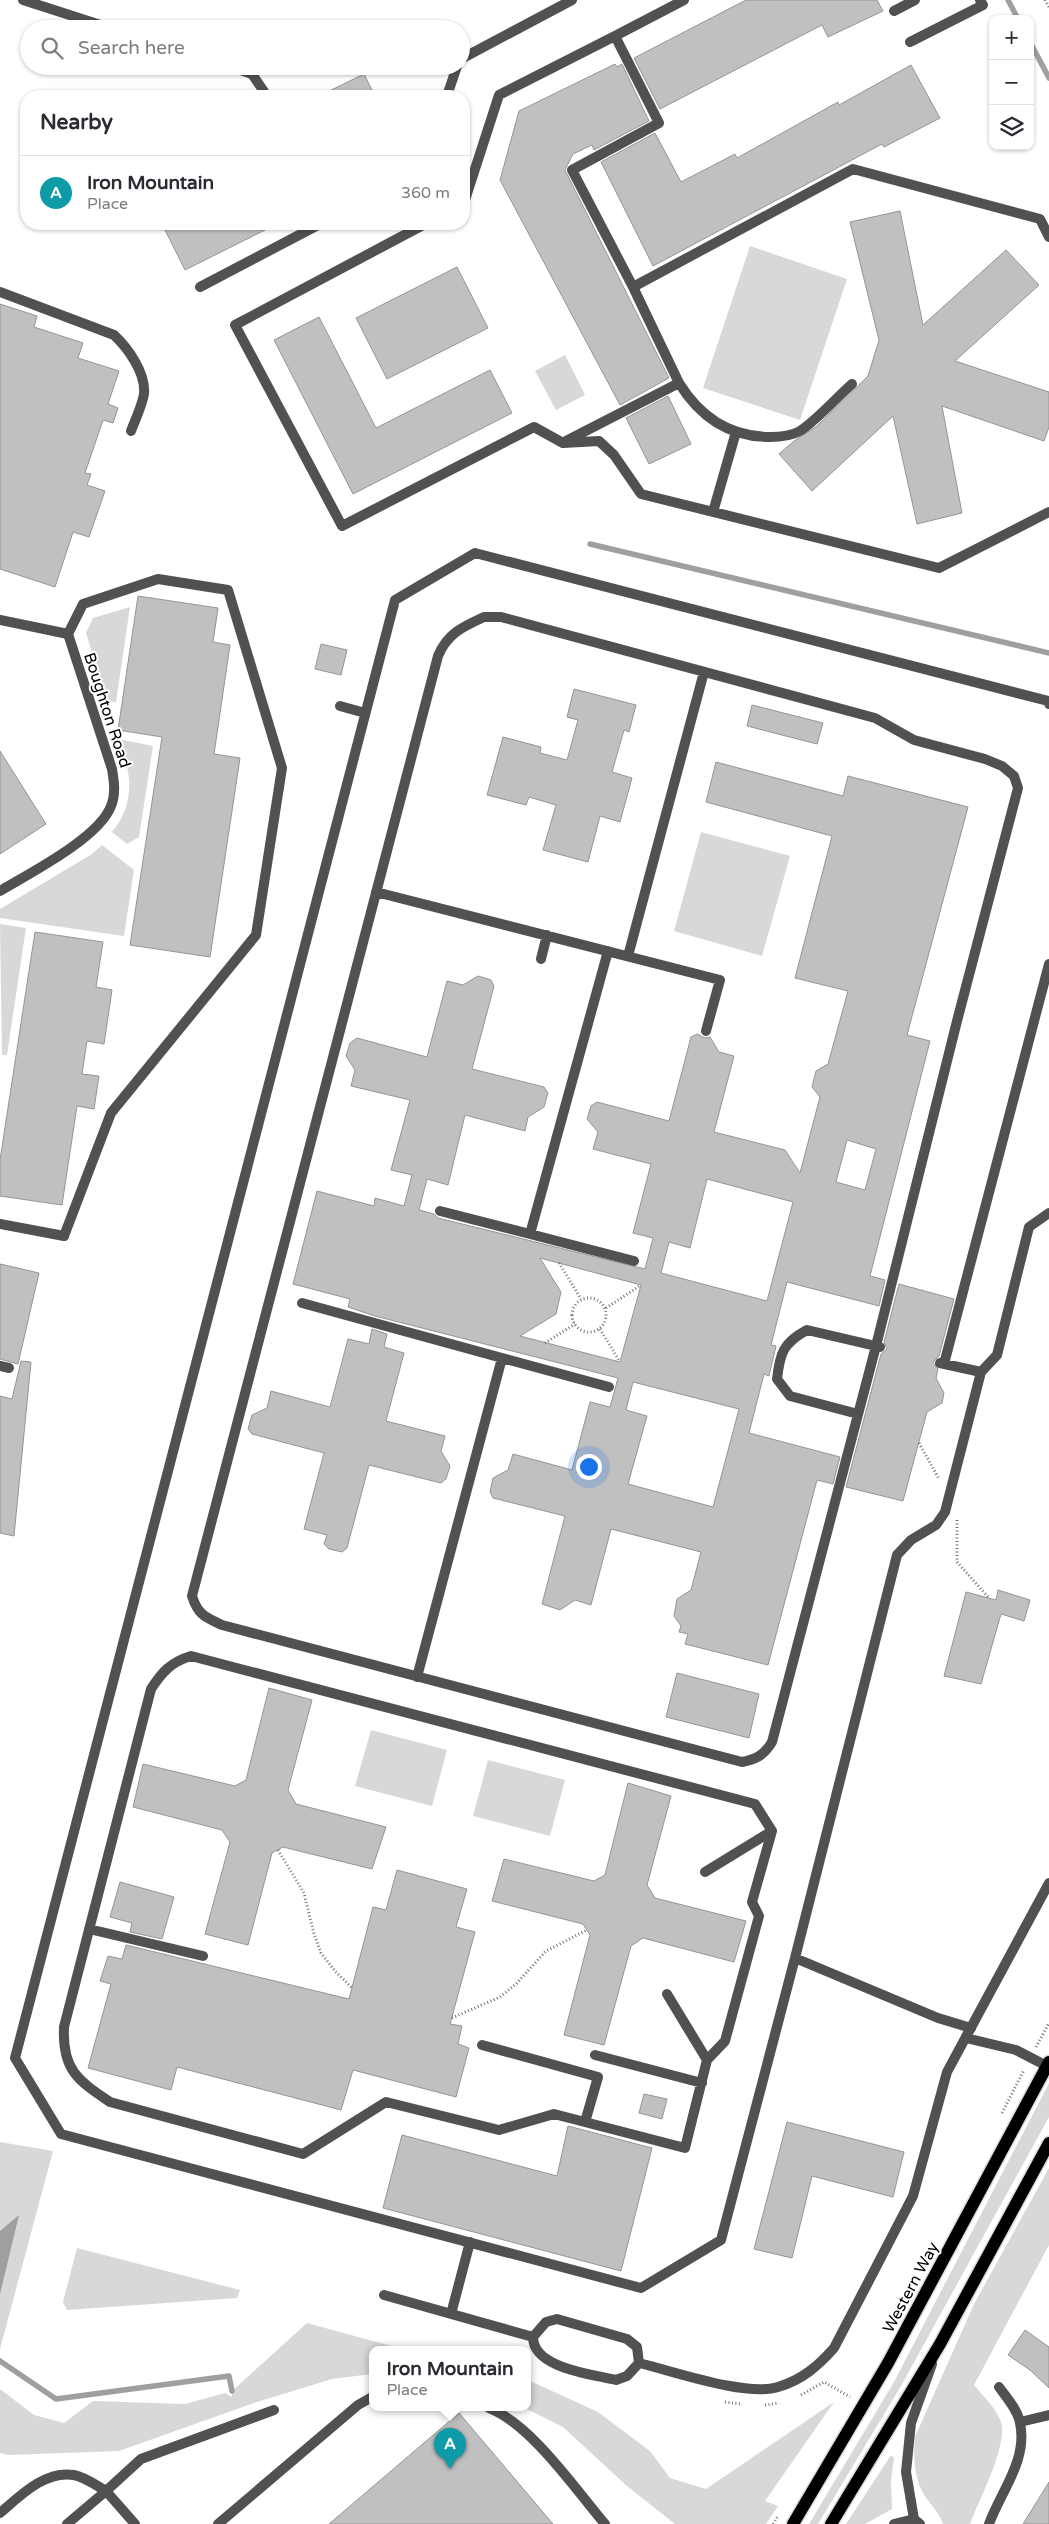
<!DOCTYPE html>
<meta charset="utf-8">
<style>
body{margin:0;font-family:"Varela Round",sans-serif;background:#f2f2f3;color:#2b2b33}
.controls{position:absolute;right:15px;top:15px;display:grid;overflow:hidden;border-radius:10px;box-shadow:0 1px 4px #0004}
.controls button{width:45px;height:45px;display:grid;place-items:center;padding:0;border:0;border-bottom:1px solid #e1e1e2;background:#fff;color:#2b2b33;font:25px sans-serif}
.you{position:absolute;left:588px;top:1466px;width:18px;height:18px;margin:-12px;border:4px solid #fff;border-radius:50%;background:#1a73e8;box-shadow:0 0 0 8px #1a73e833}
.badge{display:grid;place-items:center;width:32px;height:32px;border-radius:50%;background:#000;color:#fff;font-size:16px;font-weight:700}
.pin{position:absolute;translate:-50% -41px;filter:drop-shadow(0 1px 2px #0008)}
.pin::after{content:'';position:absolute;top:26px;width:18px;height:15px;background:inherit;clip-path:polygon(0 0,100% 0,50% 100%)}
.popup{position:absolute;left:369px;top:2346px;width:162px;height:65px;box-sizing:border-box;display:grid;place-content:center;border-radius:10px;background:#fff;filter:drop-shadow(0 1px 4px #0005);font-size:16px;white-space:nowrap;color:#7c7c81}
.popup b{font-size:19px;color:#2b2b33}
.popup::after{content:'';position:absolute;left:50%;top:100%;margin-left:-10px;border:10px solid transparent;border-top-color:#fff}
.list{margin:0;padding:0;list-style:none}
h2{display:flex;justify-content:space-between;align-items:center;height:65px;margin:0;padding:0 20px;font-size:21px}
h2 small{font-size:16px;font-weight:400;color:#7c7c81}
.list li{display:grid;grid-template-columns:32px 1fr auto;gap:15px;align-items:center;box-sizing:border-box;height:75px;padding:0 20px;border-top:1px solid #e1e1e2}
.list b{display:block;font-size:19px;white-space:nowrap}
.list p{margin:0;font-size:16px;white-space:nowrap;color:#7c7c81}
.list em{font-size:16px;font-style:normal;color:#7c7c81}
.icon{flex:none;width:28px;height:28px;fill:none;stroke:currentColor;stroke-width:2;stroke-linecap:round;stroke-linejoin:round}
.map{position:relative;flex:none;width:1049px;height:2524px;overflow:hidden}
.search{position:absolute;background:#fff;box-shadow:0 1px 4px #0004;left:20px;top:20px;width:450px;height:55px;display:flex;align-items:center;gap:12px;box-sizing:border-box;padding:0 18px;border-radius:28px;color:#7c7c81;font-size:19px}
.panel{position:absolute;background:#fff;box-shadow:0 1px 4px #0004;left:20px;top:90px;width:450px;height:140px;border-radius:20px}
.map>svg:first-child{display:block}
</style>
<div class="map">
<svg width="1049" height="2524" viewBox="0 0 1049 2524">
<rect width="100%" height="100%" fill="#fff"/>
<path fill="#d8d8d8" d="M750,246L847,279L800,420L703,388Z
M565,355L585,395L556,410L535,371Z
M130,607L116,702L107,701L86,633L93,618Z
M118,739L153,746L139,837L127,844L112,832C136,803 132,772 118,739Z
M701,832L790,856L762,956L674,931Z
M102,845L134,870L124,936L0,918V909L92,854Z
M0,924L26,928L7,1055H2Z
M371,1730L447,1750L432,1806L355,1786Z
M488,1760L565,1780L550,1836L473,1816Z
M1049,2083V2117L901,2386L818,2524H809L894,2382Z
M0,2142L53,2151L0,2349Z
M1049,2168V2245L974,2385C984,2397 996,2408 1001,2422C1008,2446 979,2500 970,2524H943C939,2513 933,2507 926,2498C914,2480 913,2457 915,2437L974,2304Z
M77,2248L240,2290L237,2298L67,2310L63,2302Z
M307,2323L406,2350H372V2374L332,2379L257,2402L119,2451L9,2455L0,2453V2389L34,2415L64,2423L93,2401L185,2404L225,2393L232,2397V2391Z
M528,2380L598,2412L650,2451L670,2478L706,2489L834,2402L765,2501L778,2506L766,2524H675L627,2486L563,2427L525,2408H528Z
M891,2455L894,2458L891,2481L892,2509L865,2524H846Z"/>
<path fill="#9f9f9f" d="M19,2215L0,2294V2231Z"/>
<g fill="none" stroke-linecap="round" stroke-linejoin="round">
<path stroke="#9f9f9f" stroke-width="5.5" d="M1008,0L1018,19
M1030,42L1049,78
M590,544L1049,653
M0,2361L56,2399L229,2376L232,2391"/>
</g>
<path fill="#c0c0c0" stroke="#959595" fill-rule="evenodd" d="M746,0H877L883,11L828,37L822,25L660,109L634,58Z
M615,64L617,67L622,64L649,121L594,150L592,145L573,154L565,170L669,378L620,405L500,180L519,111Z
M911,65L940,118L884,147L882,144L653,266L601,162L655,133L681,182L735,154L737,158L838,102L839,105Z
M364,74L375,96H319Z
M900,211L923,325L1006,250L1039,285L955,361L1049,392V427L1044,441L942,406L962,513L917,524L893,416L812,491L779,454L794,441L817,426L868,376L879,340L850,222Z
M162,224H277L185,270Z
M457,267L488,328L387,379L356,318Z
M0,304L37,316L34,327L83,343L78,358L119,371L108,404L118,408L113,423L103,420L85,473L91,474L87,485L105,491L89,537L73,532L55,587L0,569Z
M319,317L376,428L490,370L512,413L353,494L274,340Z
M668,396L691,444L649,464L626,418Z
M138,596L218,608L213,642L230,645L214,754L240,758L210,957L130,945L162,737L118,730Z
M321,644L347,650L341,675L315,669Z
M574,689L636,705L629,732L624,730L612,772L632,778L620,822L600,816L588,862L543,850L556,805L529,797L526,805L487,795L503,737L541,747L540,753L567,760L578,720L567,717Z
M752,705L823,723L817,744L747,726Z
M0,751L46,824L0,854Z
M716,762L843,796L848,776L968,807L907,1035L930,1041L870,1276L885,1280L879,1306L787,1282L771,1345L776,1346L769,1376L764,1374L749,1433L840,1457L833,1484L817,1480L768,1665L685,1644L688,1634L679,1632L681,1626L674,1616L677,1599L691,1590L701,1552L611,1529L591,1605L575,1600L560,1610L542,1604L565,1516L493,1498L490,1492L493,1478L508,1470L513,1454L572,1470L590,1402L610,1407L618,1378L375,1316L348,1307L350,1299L293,1284L317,1191L374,1206L375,1198L404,1206L412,1175L391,1170L410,1100L351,1086L355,1070L346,1056L350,1043L357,1038L427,1057L447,981L463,985L478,976L491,980L494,986L472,1069L544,1087L548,1093L544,1107L528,1117L525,1131L465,1115L448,1185L427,1179L419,1210L434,1214L438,1218L645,1269L653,1238L633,1233L651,1164L593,1149L598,1132L587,1119L591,1106L597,1102L669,1121L691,1037L697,1034L705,1038L710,1037L719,1052L734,1056L714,1132L785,1150L800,1173L820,1097L812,1087L816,1071L828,1064L848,991L795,978L832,836L706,802ZM847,1140L876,1149L865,1190L836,1182ZM707,1179L793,1202L767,1301L661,1273L669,1242L690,1248ZM540,1258L641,1285L620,1362L520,1336L556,1314L561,1292ZM633,1382L739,1409L713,1507L628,1484L647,1416L626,1410Z
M35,932L103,942L96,987L112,990L104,1044L87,1041L82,1074L99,1076L94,1109L77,1106L62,1205L0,1196V1160Z
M0,1264L39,1273L18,1364L0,1359Z
M899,1284L954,1299L939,1356L933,1362L938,1369L936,1378L944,1393L942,1403L927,1412L903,1501L846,1487L881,1354L887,1349L884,1342Z
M372,1329L387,1334L384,1347L404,1353L386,1421L445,1436L441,1451L450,1466L446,1479L441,1483L369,1465L347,1548L342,1552L329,1549L324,1544L327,1535L304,1529L324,1453L252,1434L248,1429L252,1415L267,1408L271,1391L330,1407L348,1339L369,1344Z
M21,1361L31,1362L14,1536L0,1533V1396L12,1399Z
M998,1590L1030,1600L1024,1621L1001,1614L981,1684L944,1676L966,1592L996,1600Z
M677,1673L759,1694L749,1738L666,1717Z
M269,1688L312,1700L288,1790L296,1804L386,1827L372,1869L283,1847L272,1853L248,1945L205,1934L230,1842L222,1830L133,1807L143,1764L235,1786L246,1780Z
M628,1783L671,1796L647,1885L655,1898L746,1921L734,1962L643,1938L631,1946L604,2045L564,2035L590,1935L583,1924L492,1901L504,1859L594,1881L605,1875Z
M397,1870L467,1889L456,1927L475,1932L450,2024L462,2026L458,2044L469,2048L456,2097L353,2070L341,2110L177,2067L171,2090L88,2068L111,1984L100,1981L108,1956L122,1959L126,1945L349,1999L373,1907L386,1910Z
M120,1882L174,1897L162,1939L130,1932L132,1923L110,1917Z
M644,2094L667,2099L662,2119L639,2113Z
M787,2122L904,2152L893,2197L812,2176L792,2258L754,2249Z
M568,2126L652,2148L621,2271L383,2208L402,2135L557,2176Z
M1025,2330L1049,2347V2388L1030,2370L1008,2355Z
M459,2413L553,2524H329Z
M1049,2482V2524H1023Z"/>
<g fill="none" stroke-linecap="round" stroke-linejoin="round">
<g stroke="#dbdbdb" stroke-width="15">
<path id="primary" d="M793,2524L888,2363L1049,2062
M831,2524L940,2344L1049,2143"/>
</g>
<path stroke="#737373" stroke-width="3" stroke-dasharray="1 2.5" stroke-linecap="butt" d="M1045,0L1049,7
M559,1263L581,1299
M572 1315a17 17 0 1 1 34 0a17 17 0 1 1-34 0Z
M606,1308L641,1285
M600,1329L620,1362
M545,1343L575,1324
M919,1443L939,1479
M957,1520V1562L989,1598
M278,1850L304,1893L314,1934L321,1953L335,1971L352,1988
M452,2018L500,1997L516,1984L546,1951L587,1930
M1036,2047L1049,2023
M1002,2113L1024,2070
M801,2395L824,2382L850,2397
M725,2402L741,2404
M765,2405L779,2403
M773,2524L778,2516"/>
<path stroke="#515151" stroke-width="10" d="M23,0L113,29
M684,0L615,36L659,123L572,170L633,287L853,169L1040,219L1049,237
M894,11L915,0
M910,42L983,5L980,0
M461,59L572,0
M447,96L457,66
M464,203L499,95L615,36
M425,224L235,325L342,526L534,427L563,443L599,441L614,455L641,494L939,568L1049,512
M200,287L320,224
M633,287L679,383
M0,292L114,335C128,348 146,373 144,394C142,406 135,420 131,431
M566,441L679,383C700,417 729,437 770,437C780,437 791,436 800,431C817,420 836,398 852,384
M713,512L736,432
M484,617H501L875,718L914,740L985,759L1002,766L1014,776L1018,788L957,1021L876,1346L772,1742C764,1755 757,1759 742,1762L222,1625C205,1617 198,1615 192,1596L438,656C447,634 462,627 484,617Z
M0,620L68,634
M340,706L365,713
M376,892L720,980L706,1031
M608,951L530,1234L634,1261
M628,956L704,672
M541,959L547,935
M440,1211L530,1234
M0,1224L64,1236
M302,1303L502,1358
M940,1363L981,1372L997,1355L1029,1227L1049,1213
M944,1364L1049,964
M0,1366L9,1368
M981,1372L945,1512L936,1525L911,1540L897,1555L795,1958L721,2240L641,2288L61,2134L15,2058L395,600L475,553L1048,701L1049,704
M858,1414L790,1396L777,1379C780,1353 783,1343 807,1330L880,1347
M191,1656L755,1804L772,1831L752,1902L759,1916L725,2041L707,2060L685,2148L554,2114L499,2130L386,2102L303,2154L110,2102C77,2080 62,2069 64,2027L151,1689C162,1672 171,1662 191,1656Z
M417,1677L502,1358L609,1387
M705,1872L772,1831
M89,1929L203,1956
M795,1958L938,2018L971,2028
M667,1994L707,2060
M966,2038L1016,2050L1047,2066
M482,2045L598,2077L585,2122
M595,2055L702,2083
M489,2408C531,2424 576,2490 605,2524
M0,2513C20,2496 45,2470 74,2475C85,2477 97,2486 106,2491L67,2524
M135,2524L106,2491L141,2459L274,2410
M218,2524L358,2405L372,2397
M894,2524L914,2519
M920,2524L914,2519L906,2472L911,2423L932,2364"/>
<path stroke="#515151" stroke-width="10" d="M229,66L252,74L267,96
M0,891C30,873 99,838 111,806C116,794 114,781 112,769L68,634L83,604L158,579L228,590L282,768L256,935L111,1113L64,1236
M384,2295L533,2337
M451,2314L470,2242
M557,2319L627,2339L637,2347L639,2363L627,2376L616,2380C591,2374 533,2368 533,2337L546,2322Z
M639,2363C673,2371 746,2397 778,2387C802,2380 818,2366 834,2348L913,2196L947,2072L1049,1883
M1020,2422L1049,2415
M989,2524C1001,2491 1028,2460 1020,2423C1018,2410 1006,2397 999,2387"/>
<use href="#primary" stroke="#000" stroke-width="12"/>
</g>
<g text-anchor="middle" stroke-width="4" stroke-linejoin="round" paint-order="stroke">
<g font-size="16" fill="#000" stroke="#fff">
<text transform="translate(108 710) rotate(72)" y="6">Boughton Road</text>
<text transform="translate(910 2287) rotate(-62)" y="6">Western Way</text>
</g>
</g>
</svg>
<div class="controls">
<button>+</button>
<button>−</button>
<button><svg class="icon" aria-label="layers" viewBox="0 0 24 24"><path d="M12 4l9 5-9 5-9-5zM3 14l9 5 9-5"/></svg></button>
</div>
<div class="you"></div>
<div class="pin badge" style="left:450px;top:2469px;background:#0f9aa8">A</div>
<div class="popup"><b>Iron Mountain</b>Place</div>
<div class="search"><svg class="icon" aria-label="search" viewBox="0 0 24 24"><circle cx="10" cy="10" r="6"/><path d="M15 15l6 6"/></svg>Search here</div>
<section class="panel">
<h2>Nearby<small></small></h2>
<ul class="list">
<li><span class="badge" style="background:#0f9aa8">A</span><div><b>Iron Mountain</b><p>Place</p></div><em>360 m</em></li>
</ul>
</section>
</div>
